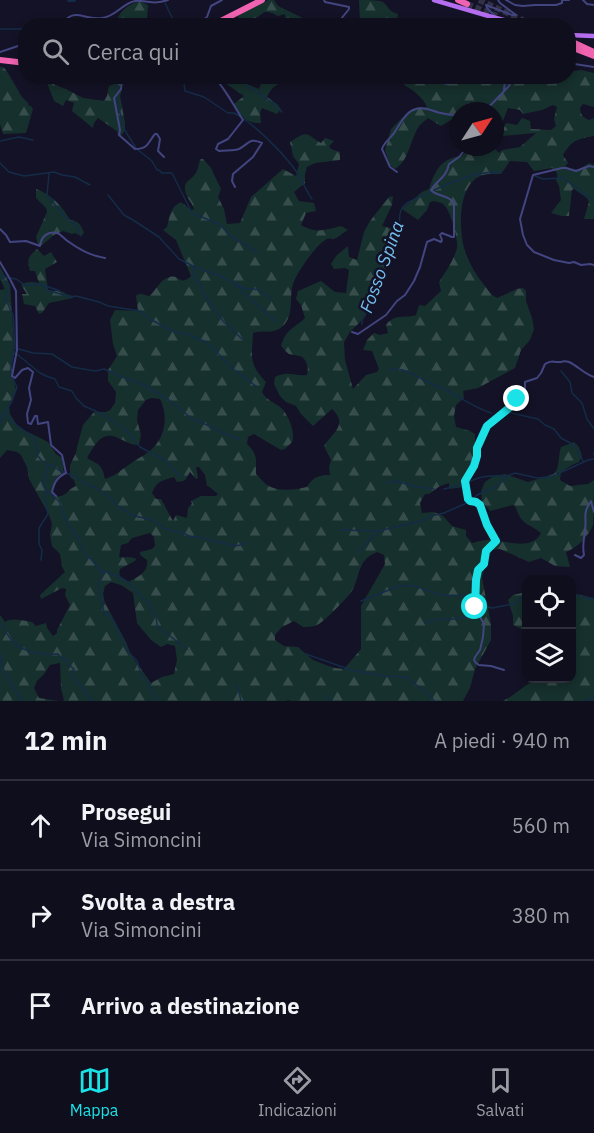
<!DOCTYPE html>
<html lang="it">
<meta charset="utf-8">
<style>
body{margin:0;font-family:"IBM Plex Sans",sans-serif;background:#181725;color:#f1f3f6}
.controls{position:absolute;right:18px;bottom:18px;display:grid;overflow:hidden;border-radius:12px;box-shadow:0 3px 9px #0003}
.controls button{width:54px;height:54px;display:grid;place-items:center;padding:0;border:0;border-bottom:2px solid #2f2e3b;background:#0f0e1c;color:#f1f3f6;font:30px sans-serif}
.compass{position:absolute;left:450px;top:102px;width:54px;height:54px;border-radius:50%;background:#0f0e1c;box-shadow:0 3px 9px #0003;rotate:54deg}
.stop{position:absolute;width:18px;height:18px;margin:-14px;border:4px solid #1be2e7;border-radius:50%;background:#fff}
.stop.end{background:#1be2e7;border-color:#fff;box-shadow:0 2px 6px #0008}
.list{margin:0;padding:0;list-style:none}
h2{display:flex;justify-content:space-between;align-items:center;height:78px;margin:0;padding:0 24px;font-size:26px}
h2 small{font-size:20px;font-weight:400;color:#9b9ca3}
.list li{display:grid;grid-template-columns:39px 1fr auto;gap:18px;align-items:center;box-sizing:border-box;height:90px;padding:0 24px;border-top:2px solid #2f2e3b}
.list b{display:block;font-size:22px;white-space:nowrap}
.list p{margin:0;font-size:20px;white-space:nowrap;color:#9b9ca3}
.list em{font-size:20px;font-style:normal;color:#9b9ca3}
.icon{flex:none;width:33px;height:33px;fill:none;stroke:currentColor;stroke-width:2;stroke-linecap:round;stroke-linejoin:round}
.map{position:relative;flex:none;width:594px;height:701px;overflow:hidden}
.search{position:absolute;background:#0f0e1c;box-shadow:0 3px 9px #0003;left:18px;right:18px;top:18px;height:66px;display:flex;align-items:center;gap:15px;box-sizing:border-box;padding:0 21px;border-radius:24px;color:#9b9ca3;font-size:22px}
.sheet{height:348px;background:#0f0e1c}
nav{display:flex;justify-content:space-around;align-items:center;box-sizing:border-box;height:84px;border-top:2px solid #2f2e3b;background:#0f0e1c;font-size:16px;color:#9b9ca3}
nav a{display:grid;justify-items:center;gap:3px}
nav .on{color:#1be2e7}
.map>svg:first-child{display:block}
</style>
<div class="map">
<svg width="594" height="701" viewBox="0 0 594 701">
<defs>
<pattern id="forest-firs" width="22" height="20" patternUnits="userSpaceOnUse" patternTransform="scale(1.5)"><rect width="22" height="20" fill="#16302d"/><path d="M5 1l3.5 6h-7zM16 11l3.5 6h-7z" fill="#374d4c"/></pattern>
</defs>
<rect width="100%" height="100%" fill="#141226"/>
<path fill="url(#forest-firs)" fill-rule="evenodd" d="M268,0H274L278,6L309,21L311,25H286L285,14L278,16C260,7 267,14 253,19C249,20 245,20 242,21L238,17L239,15Z
M359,0C365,0 378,0 383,2C389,7 389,12 398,14L397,22L394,25H390L383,19H376L373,25L372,21H370L365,25H358L360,23Z
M140,1L148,5L147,20L136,18L133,25L129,26L124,18L118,21L117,19C122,9 129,4 140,1Z
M0,67H3L6,70L22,97L28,103L29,106H31L33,109L26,133L3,134L0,124Z
M581,70L594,73V107L583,104L580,108C581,115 582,117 589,120L594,118V136C577,139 572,140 563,155L568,163L565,166C577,172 578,170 589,163L594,165V219H584L589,202L587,198L574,189L572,190L569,216H562L551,213L561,200L559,186L556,180C559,174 557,172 552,168L534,171L527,162L510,161L501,174C494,174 484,173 478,177C458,189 459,228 464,248C468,261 475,274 484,285C488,290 491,295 497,298L517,289L523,288L526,291V301L532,318L534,329L530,340L521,350L515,368L478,388L463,391L464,398L456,405L454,416L456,427L470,431L475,434V444L467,484L464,487L449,489V483L440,486L429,494H425L420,503L422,513L434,512L443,516L452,526L466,530V536L472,543C478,542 485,539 491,540C507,541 532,551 541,533C527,522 522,526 515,506L513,505L490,511L482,502L481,491L485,482L492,477L505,474L528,482L554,474C560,468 558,455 561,447L574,442L579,447L582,456L579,462L572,465L561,472L560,480L570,486L588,484L594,480C594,491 594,516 593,525C588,537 578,547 566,552L570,567L555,566L541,558L529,562L500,549L492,550L484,569L482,578L491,624V640L475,669L470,688L463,701H290L289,700L285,701H62L64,700L61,689L60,663L50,665L44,674L37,681L34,688L39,698L59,701H0V615L5,622C12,617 24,621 32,622L36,626L46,623L47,628L53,636L57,633V630L70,605L65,595L66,589L62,588L41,599L40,595L65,572L62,567L60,554L52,546L50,535L52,524L49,515L29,479L27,467L21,455L17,452L7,450L0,458V290L5,289L0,279V267L10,285L14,344L12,364L13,378L16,390L9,405L10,414L18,427L48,442L56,454L62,458L64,473C55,475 54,484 52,492L54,496C67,498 66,490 76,486L74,480L70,477V465L76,453L77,447L83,425L94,412H106L110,410L115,403L116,392L108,381V370L117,356L113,344L110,320L115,310L138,311L136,296C140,292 144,295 149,296C156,291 160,279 170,277C179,274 180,287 191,276L176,240L163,230L167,227C170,216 170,207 181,202L191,210L194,209C192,202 186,198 185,190C184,180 191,181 195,174C198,170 199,164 200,159H203L211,168L221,189L218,197L224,209L227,224L240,223L251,197L283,169L296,176L299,164L293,156L290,142C308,130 305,133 321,143L325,138L334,141L329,146L331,149L340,152V160L315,163L307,167L305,174V183L294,192L299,201L314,203L316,211L306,213L301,225C317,234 324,230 341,226L348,230C344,232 340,236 336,238C329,241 334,237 327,239C317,243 296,274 293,284C289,297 294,314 284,325C273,336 264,329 253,333C252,357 248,363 266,382L262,392C266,400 274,402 280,407C288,413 296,433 292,442C291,443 286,448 285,449L281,450L254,434L248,437L247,444C258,455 256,459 256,474C259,477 263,482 267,485C278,492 294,490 307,487C314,476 318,476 330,475L329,467L331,460L324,446C332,433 349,425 332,409L313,426L301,414L296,406L286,402L280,396L274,384L275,377C288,370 295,377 307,375C309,368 307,359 300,356C296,355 292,355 289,354C285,351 285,350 281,346C285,330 293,329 305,318L301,305L296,299L298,291L321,281L335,292L346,293L349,270L345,268L334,269L331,264L336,256L348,246L349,257L357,260L364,232L370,221L389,197L393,196L392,205L382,226L391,228L399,244L389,261L365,317L350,332L344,342L345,360L353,389L366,375L377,372L379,369L372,351L363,350L367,340L374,333L380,335L388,333L386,325C395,313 403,319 416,315L419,305L425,306L441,291L439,282C446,271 454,260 457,248C459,241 450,208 443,204C441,202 437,202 434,201L430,202L427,210L418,220L402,209L422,192L429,189C432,179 437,166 446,161C456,155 463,158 471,147H493L499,153L502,150L520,147L536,133L502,136L495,134V111H483L473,107L469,111H459V123L457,120H451L441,126L428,118C427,119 421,124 420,125C410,138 410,160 395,169L390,165L385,150L391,129L409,111L418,107H427C423,97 413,90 404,85L408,77L560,78L568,76L569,73L574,71ZM553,105L557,107L554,119L556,126L551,130L531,129L530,121L522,118L517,125L506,123L504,128L501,126L508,108L520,110L523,114L542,110ZM151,398L160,399C168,415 166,435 153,448C147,454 137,459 130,464C121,470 115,476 105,479C102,464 99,465 87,458C95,445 102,429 120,439C127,442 132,445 139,445L141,435L137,420L138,410L146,400ZM196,467H199L205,475L207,485L218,494L216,496H201L191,501L192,504L188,508L187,518L176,515L173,521L161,499H156L152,493C157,481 161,481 174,477L177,482C188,481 185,479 190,472L196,479L198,478ZM150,533L154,537L155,546L152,549L140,552V555L147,560C149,572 138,577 128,582C121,578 118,577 120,569L135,561L136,559C131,556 125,558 119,557L121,545L128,543L132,538ZM377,552L384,555L385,564L361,606V649L344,669L335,668L326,665L313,660L298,647L284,646L275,640V635L282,627L294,621L303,627C307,627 313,627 317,625C323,623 348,597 352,591C361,575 356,561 377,552ZM111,582L121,585L133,593L137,623L151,640L161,647L167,644L175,646L177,660L174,674L162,677L151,683L131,655L126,642L105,603L103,594L105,586Z
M45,76L49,79L55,85L66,89L83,98L104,101L107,96L109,86L120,82L122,90L120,96L125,123V130L121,136L117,134L118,132L98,118L94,123L93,128L72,111L74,103L66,100L63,106L54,101L47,83L33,77Z
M216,77H237L244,83L259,89L264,77H287C283,83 276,84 271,90C269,92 268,95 267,97L277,104L281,109L277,114L262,108L260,113L261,123C247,124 240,116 234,104L244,96Z
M36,189C51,194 63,207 70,220C79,221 81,225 84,233L81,236L75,233L72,234L63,231L54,235L42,245H38L36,237L47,212L46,208L36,198Z
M37,249L44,256L51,252L57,262L45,269L48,290L64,292L66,294L73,296V298L49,303L42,313L39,314L35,306L24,304L22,294H27L21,285C28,281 32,282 39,283L35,271H30C27,259 27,258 37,249Z
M526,592V631L513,625V616L508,600L513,595Z
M572,593L594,598V701H503L510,697L535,679L572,678Z"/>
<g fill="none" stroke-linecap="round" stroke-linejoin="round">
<path stroke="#142c48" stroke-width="1.5" d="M165,3L176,26
M0,29H26
M26,41L24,44L26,45
M166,76L172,80
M183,76L185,91L204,97L228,113H234L241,117
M237,76C250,91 270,97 282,112
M116,93L117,82
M116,97L124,129L136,148
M244,119C262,132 286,156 298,174C303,182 306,191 312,199
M0,141L19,137L33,140
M138,150L152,161L157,170H159L162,173H172L192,213L219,224L232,237L257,252
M0,163L9,172L24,176L54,172L62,175L75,177L90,185
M49,174L47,195L65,217L77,227L81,236
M535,176L543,179L563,178L594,201
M434,190C455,181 477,171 501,172
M108,195L124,215L133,220L159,237L179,259L195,267L218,275L244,288L259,290L272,299
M193,267L194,277L201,286L203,293L223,321L243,340
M0,272L9,288L5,298L13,315L15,346L10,373L17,387L12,401L3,415L0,424
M4,277L16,279L25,285L40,284L60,291
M43,285L47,290L70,297L76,296L99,302L108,306L140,311L150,319L172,331L190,335L208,343L232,368L257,387
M236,285L276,322
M362,324V320L377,283L381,264L388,249L389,239L400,225C396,198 417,202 432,191
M15,348L33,353L52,354L72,367L95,371L104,369L122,377L142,384L169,400L191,418L214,428L227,435L239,439
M14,353L18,355L40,373L46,376L55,379L59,387L72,391L76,398L84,406L102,414L126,430L140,447L166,461L177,473L182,477
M390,369C405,369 409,372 422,379C430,384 440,386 448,391C463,399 475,408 491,413
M561,371L570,382L572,393L582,403L587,419L594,429
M507,412L538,419L545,425L554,429L561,438L574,445L583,461
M5,413L10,420L35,439L37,455L42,461L48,465H52L60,471L77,477L86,484L98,489L109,497L120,508L129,512L130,515L153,520L164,528L172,531L181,532L191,537H198L235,546L240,545L247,542
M594,453V455
M386,483L397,481L412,486L434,489
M467,483C478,476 493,475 505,476
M444,489L464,484
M46,491L59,501L68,525L80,540V544L86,556L90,558L100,570L118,576L128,582L141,597L151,604C150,610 153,612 156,617C157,620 156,624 158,627L187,649
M472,500L477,495L495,487L503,481L507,476L515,473L537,478L551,477L588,460L594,459
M340,530L378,531L422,521L431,516L444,513L469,502
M358,552L378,531
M41,560L42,550L39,544V528L48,514L45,498L46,491L43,485L47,472L48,465
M101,570L100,582L98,585L104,613L108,614L114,621L127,651L137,661L142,677L146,680L158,701
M572,594L594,600
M361,601L399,586C419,582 427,594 444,595C454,596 464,594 473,598C480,601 484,608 493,608C497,607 514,604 516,603C521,599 520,596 526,594
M425,623C436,617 448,621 460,618C469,617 476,611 483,606
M0,624L3,626C5,632 7,633 10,638C21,653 41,655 58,654L61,658L67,660L69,665L74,669L72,672V676L93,701
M0,654L4,671L22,701
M306,654L351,670L384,676L406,677L430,695L434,701
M235,683L239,692L241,701
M325,695L332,701
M585,701L594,697"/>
<path stroke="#142c48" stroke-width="4" d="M69,0H74"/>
<path stroke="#323046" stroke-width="6" stroke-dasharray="6 3" stroke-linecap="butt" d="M479,0L536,26
M467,4L497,16"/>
<path stroke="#424580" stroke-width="2" d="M324,0L325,2L349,7V9L341,19
M506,0L515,5L523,6L535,5H556L562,3V0
M562,0H569
M583,0L587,4L594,5
M492,17V21L503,26
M496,17L487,8L486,5L512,15H516L500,3L498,0
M65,19H77L83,26
M60,26C75,5 83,21 102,18C115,17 123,3 135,1C140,0 145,2 150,2C156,3 162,2 168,0
M195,26L207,17L211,6L222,0
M0,52L18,46L26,37
M568,63L594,67
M213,76C226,89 233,105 243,120L228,139L218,144L216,149L219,151C225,150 234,151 239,149C249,144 249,137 262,143L253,157L233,174L232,181L235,187
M440,76L443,82L446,84L462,81L471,76
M501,76L505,80L504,90
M122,80L121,89L114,98L120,130L119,135L135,149C149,149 148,142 155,134H157L160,139L158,151L164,157
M461,111L469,104V111
M485,111L509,86L514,76
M457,117L459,126
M594,167L589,166L576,171L566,168H562L533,175L520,219L523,235L527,245L534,252L554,260L569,263L574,262L581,265L590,264L594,265
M397,172L390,167L382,149C385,140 392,138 396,130C406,113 413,103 434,111C441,114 450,114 457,116
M0,229L6,235L10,242L26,241L40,246C41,237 47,231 57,233C61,234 65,240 69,242C80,250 92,256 105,258
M0,262L10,279L16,291L17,350L12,376L15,378L22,370L28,368L33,372L29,388L31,400L27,414L28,423L31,424L35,416H37L38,424L48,422L51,445L62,455L66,473C57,477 54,483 52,492L56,496
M352,332L358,334L386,315L397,301L405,295L414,281L420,267L427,242L434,239L441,242L442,240L440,235L442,233L452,237H454V203C448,194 437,197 431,190C437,179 446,179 449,164L459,157L467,147
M575,555L581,558L584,555C582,546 584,540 585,530C587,517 582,514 591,501L594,512
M504,670L491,666L479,665L476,663L474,660L475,657L480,650L483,637L484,624L475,608V580L478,570L484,564L486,551L496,541L487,525L480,505L468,499L465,481L474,466L477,456V447L488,425L514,403L525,390V382L537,378L541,373L545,364C551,360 552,362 559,362C564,362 563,360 569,362C578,366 584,374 594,377"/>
<path stroke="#b56ef0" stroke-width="4.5" d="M434,0L492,17L527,26
M568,35L594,36"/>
<path stroke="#ef63b0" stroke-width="6" d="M458,0L467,4
M211,26L262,0
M568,40L594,52
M568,46L594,56
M0,60L26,63
M86,77L97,78L116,76"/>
</g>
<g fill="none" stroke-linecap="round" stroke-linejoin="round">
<path stroke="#1be2e7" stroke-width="8" d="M475,607L476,580L478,570L484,564L486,551L496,541L487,525L480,505L476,502L470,501L468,499L465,481L474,466L477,456V448L487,426L514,404L517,399"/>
</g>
<g text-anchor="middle" stroke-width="5" stroke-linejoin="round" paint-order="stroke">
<g font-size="18" font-style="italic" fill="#74c0f0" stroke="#141226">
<text transform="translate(382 267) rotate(-70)" y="6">Fosso Spina</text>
</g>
</g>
</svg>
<div class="controls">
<button><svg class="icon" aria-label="locate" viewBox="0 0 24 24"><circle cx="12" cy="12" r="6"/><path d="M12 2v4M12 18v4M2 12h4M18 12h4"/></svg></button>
<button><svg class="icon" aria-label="layers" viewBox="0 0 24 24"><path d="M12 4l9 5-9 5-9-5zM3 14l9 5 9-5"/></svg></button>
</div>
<svg class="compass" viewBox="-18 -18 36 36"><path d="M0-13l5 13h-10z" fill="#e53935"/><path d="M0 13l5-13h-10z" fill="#9b9ca3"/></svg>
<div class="stop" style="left:475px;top:607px"></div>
<div class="stop end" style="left:517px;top:399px"></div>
<div class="search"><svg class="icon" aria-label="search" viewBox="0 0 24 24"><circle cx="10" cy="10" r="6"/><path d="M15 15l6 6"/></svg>Cerca qui</div>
</div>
<section class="sheet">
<h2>12 min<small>A piedi · 940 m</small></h2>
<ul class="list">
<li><svg class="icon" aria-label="ahead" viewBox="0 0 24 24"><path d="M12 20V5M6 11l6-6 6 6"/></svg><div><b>Prosegui</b><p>Via Simoncini</p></div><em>560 m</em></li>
<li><svg class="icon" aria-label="right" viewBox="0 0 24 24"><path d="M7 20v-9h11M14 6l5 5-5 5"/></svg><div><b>Svolta a destra</b><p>Via Simoncini</p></div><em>380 m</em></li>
<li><svg class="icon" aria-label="arrive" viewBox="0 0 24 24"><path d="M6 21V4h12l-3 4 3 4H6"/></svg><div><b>Arrivo a destinazione</b></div></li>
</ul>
</section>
<nav>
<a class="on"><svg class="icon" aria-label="map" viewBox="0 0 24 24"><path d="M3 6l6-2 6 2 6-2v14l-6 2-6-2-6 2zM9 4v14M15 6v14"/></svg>Mappa</a>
<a><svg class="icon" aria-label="directions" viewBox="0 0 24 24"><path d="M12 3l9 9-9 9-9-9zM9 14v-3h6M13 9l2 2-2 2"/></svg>Indicazioni</a>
<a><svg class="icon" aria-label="saved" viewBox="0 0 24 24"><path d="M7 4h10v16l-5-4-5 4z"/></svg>Salvati</a>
</nav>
